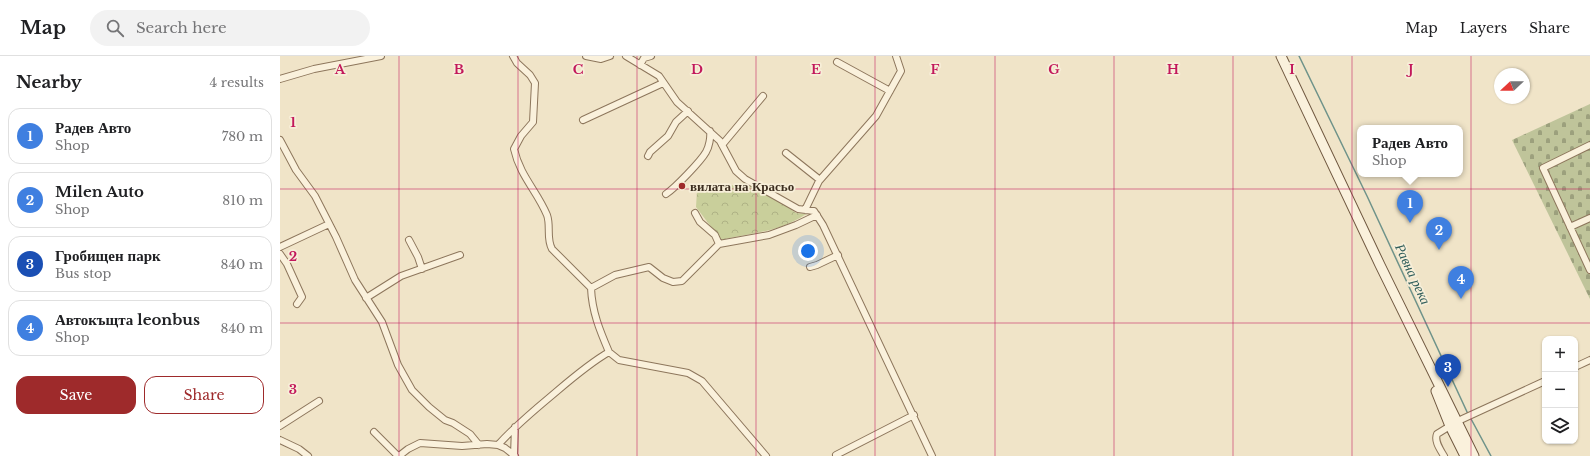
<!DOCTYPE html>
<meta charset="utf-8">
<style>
body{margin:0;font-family:"Libre Baskerville",serif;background:#f2f2f2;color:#202124}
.controls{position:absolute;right:12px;bottom:12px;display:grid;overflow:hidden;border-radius:8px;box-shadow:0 1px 3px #0004}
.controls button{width:36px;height:36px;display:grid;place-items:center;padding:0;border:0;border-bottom:1px solid #e0e0e0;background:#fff;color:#202124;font:20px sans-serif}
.compass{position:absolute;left:1214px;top:12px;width:36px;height:36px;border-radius:50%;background:#fff;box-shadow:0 1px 3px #0004;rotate:248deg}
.you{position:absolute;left:528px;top:195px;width:14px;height:14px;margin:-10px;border:3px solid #fff;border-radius:50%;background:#1a73e8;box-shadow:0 0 0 6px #1a73e833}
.badge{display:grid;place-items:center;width:26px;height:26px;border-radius:50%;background:#9e2a2b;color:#fff;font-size:13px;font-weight:700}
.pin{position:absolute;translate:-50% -33px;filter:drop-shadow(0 1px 2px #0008)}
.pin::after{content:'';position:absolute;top:21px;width:14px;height:12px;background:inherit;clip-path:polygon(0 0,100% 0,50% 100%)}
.popup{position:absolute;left:1077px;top:69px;width:106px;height:52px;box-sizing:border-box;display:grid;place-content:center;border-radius:8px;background:#fff;filter:drop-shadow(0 1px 3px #0005);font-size:13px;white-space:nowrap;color:#757577}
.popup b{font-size:15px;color:#202124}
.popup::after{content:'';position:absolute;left:50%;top:100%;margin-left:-8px;border:8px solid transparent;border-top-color:#fff}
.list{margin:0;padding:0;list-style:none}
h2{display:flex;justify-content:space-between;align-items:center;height:52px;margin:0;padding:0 16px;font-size:17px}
h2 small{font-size:13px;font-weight:400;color:#757577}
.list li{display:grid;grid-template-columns:26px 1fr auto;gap:12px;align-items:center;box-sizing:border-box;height:56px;margin:0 8px 8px;padding:0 8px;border:1px solid #e0e0e0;border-radius:12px}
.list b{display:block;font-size:15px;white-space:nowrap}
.list p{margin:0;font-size:13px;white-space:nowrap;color:#757577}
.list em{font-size:13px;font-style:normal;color:#757577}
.actions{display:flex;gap:8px;padding:12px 16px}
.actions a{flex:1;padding:9px 0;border:1px solid #9e2a2b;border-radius:12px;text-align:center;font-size:14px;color:#9e2a2b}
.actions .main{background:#9e2a2b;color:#fff}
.icon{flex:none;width:22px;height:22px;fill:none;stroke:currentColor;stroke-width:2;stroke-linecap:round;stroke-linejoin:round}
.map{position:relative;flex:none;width:1310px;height:400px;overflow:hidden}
header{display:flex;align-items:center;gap:24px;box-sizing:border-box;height:56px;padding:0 20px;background:#fff;border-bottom:1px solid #e0e0e0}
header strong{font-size:19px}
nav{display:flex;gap:22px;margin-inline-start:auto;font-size:14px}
.search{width:280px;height:36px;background:#f2f2f2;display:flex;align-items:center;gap:10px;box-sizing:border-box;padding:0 14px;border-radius:22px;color:#757577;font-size:15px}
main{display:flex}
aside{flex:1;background:#fff}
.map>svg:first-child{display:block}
</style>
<header>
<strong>Map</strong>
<div class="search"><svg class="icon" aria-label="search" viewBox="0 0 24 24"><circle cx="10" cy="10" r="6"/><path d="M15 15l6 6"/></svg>Search here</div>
<nav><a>Map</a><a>Layers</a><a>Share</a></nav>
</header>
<main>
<aside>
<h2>Nearby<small>4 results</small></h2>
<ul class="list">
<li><span class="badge" style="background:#3f7fe0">1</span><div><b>Радев Авто</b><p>Shop</p></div><em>780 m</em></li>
<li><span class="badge" style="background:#3f7fe0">2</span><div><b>Milen Auto</b><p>Shop</p></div><em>810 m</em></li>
<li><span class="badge" style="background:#1a4fb4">3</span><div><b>Гробищен парк</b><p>Bus stop</p></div><em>840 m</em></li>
<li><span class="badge" style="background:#3f7fe0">4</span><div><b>Автокъщта leonbus</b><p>Shop</p></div><em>840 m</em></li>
</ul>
<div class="actions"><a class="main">Save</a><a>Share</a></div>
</aside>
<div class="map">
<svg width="1310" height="400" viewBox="0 0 1310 400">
<defs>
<pattern id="forest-crowns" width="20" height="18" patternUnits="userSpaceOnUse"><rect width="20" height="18" fill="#c9cf9b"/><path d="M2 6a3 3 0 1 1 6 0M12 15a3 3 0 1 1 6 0" fill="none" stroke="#aeb285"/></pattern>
<pattern id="cemetery-stones" width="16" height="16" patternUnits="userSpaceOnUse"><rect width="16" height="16" fill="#bfc49a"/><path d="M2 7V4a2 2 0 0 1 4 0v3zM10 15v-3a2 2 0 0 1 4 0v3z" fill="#9ca07d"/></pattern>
</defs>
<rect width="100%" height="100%" fill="#f0e4c8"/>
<path fill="url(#forest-crowns)" d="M466,127L501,146L516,157L526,158C500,176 471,177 441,184L416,151L417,135Z"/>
<path fill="url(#cemetery-stones)" d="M1310,48V243L1232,84Z"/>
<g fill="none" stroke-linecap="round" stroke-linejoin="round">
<path stroke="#6f938a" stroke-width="1.5" d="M1019,0L1087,140L1188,358
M1190,361L1211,400"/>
<g stroke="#8d765c" stroke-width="8">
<path id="street" d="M233,0L237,7L250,19L255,27L253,66L241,80L234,93C240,120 257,135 267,159C271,170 266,182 272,193L311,232C312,256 320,275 329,296
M306,0L321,3L330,0
M346,0L379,20L397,46L440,85L456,115L465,123L518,153L534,155L543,169L652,400
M557,6L610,35
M360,9L364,2L371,0
M0,23L34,13L101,0
M303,64L383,27
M0,84L16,114L35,140L56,181L75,224L102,266L118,309L132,334L149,351L165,364L173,367L190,378L199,389
M442,89L483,40
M1310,89L1263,112L1310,214
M506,97L540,124
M368,100L370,96L388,80L396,66L408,55
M386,138C395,132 421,105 426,96C429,91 431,81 430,75
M525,154L539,125L596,60L621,15L616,0
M415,157L420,166L435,179L439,188
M1290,171L1310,162
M129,184L138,201L142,213
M0,191L49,168
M0,198L7,208L22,241L17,248
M530,211L537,209L558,199
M311,232L335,219L369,211L383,222L393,226L402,225L439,188L489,179L516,169L537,159
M86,242L121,220L180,199
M1295,311L1310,304
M0,370L39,345
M94,376L118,400
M0,384L19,393L28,400
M218,389C234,371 252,356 270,341C289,325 308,308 329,296L339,304L408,317L422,325L486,400
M234,399L235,371
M556,399L634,359
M119,400L128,393L140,387L182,390L207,388L218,389L225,392L235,400
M1164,400C1160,393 1154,385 1157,378L1178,365L1265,325"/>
</g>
<g stroke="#6f573f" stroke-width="11">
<path id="secondary" d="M1001,0L1100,209L1194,400
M1156,335L1170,370L1185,400"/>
</g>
<use href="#street" stroke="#faf1dc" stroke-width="6"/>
<use href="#secondary" stroke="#faf1dc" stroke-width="9"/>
</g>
<path fill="none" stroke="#c2185b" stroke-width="1" stroke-opacity="0.55" d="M119,0V400M238,0V400M357,0V400M476,0V400M595,0V400M715,0V400M834,0V400M953,0V400M1072,0V400M1191,0V400M0,133H1310M0,267H1310"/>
<circle fill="#9e2a2b" stroke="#f7eed8" stroke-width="1.5" cx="402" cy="130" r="4"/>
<g text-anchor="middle" stroke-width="3.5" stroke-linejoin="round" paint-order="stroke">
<g font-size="13" font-weight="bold" fill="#3d2e20" stroke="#f7eed8" text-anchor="start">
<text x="410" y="135">вилата на Красьо</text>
</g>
<g font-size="14" font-style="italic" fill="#2f5d5a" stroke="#f7eed8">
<text transform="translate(1133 218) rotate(65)" y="5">Равна река</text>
</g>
</g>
<g font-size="13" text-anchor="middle" font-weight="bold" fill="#c2185b" stroke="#f7eed8" stroke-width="3.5" stroke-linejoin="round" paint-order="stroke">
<text x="60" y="18">A</text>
<text x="179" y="18">B</text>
<text x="298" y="18">C</text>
<text x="417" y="18">D</text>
<text x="536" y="18">E</text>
<text x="655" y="18">F</text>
<text x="774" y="18">G</text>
<text x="893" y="18">H</text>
<text x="1012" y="18">I</text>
<text x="1131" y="18">J</text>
<text x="13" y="71">1</text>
<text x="13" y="205">2</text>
<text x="13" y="338">3</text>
</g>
</svg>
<div class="controls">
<button>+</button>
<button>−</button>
<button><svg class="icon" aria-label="layers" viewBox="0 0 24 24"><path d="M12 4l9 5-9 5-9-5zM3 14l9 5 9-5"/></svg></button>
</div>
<svg class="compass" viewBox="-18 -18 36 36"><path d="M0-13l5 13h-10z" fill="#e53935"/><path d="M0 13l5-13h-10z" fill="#757577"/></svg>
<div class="you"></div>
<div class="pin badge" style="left:1130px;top:167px;background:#3f7fe0">1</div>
<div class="popup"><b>Радев Авто</b>Shop</div>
<div class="pin badge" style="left:1159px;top:194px;background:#3f7fe0">2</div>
<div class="pin badge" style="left:1168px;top:331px;background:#1a4fb4">3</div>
<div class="pin badge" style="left:1181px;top:243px;background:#3f7fe0">4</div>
</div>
</main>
